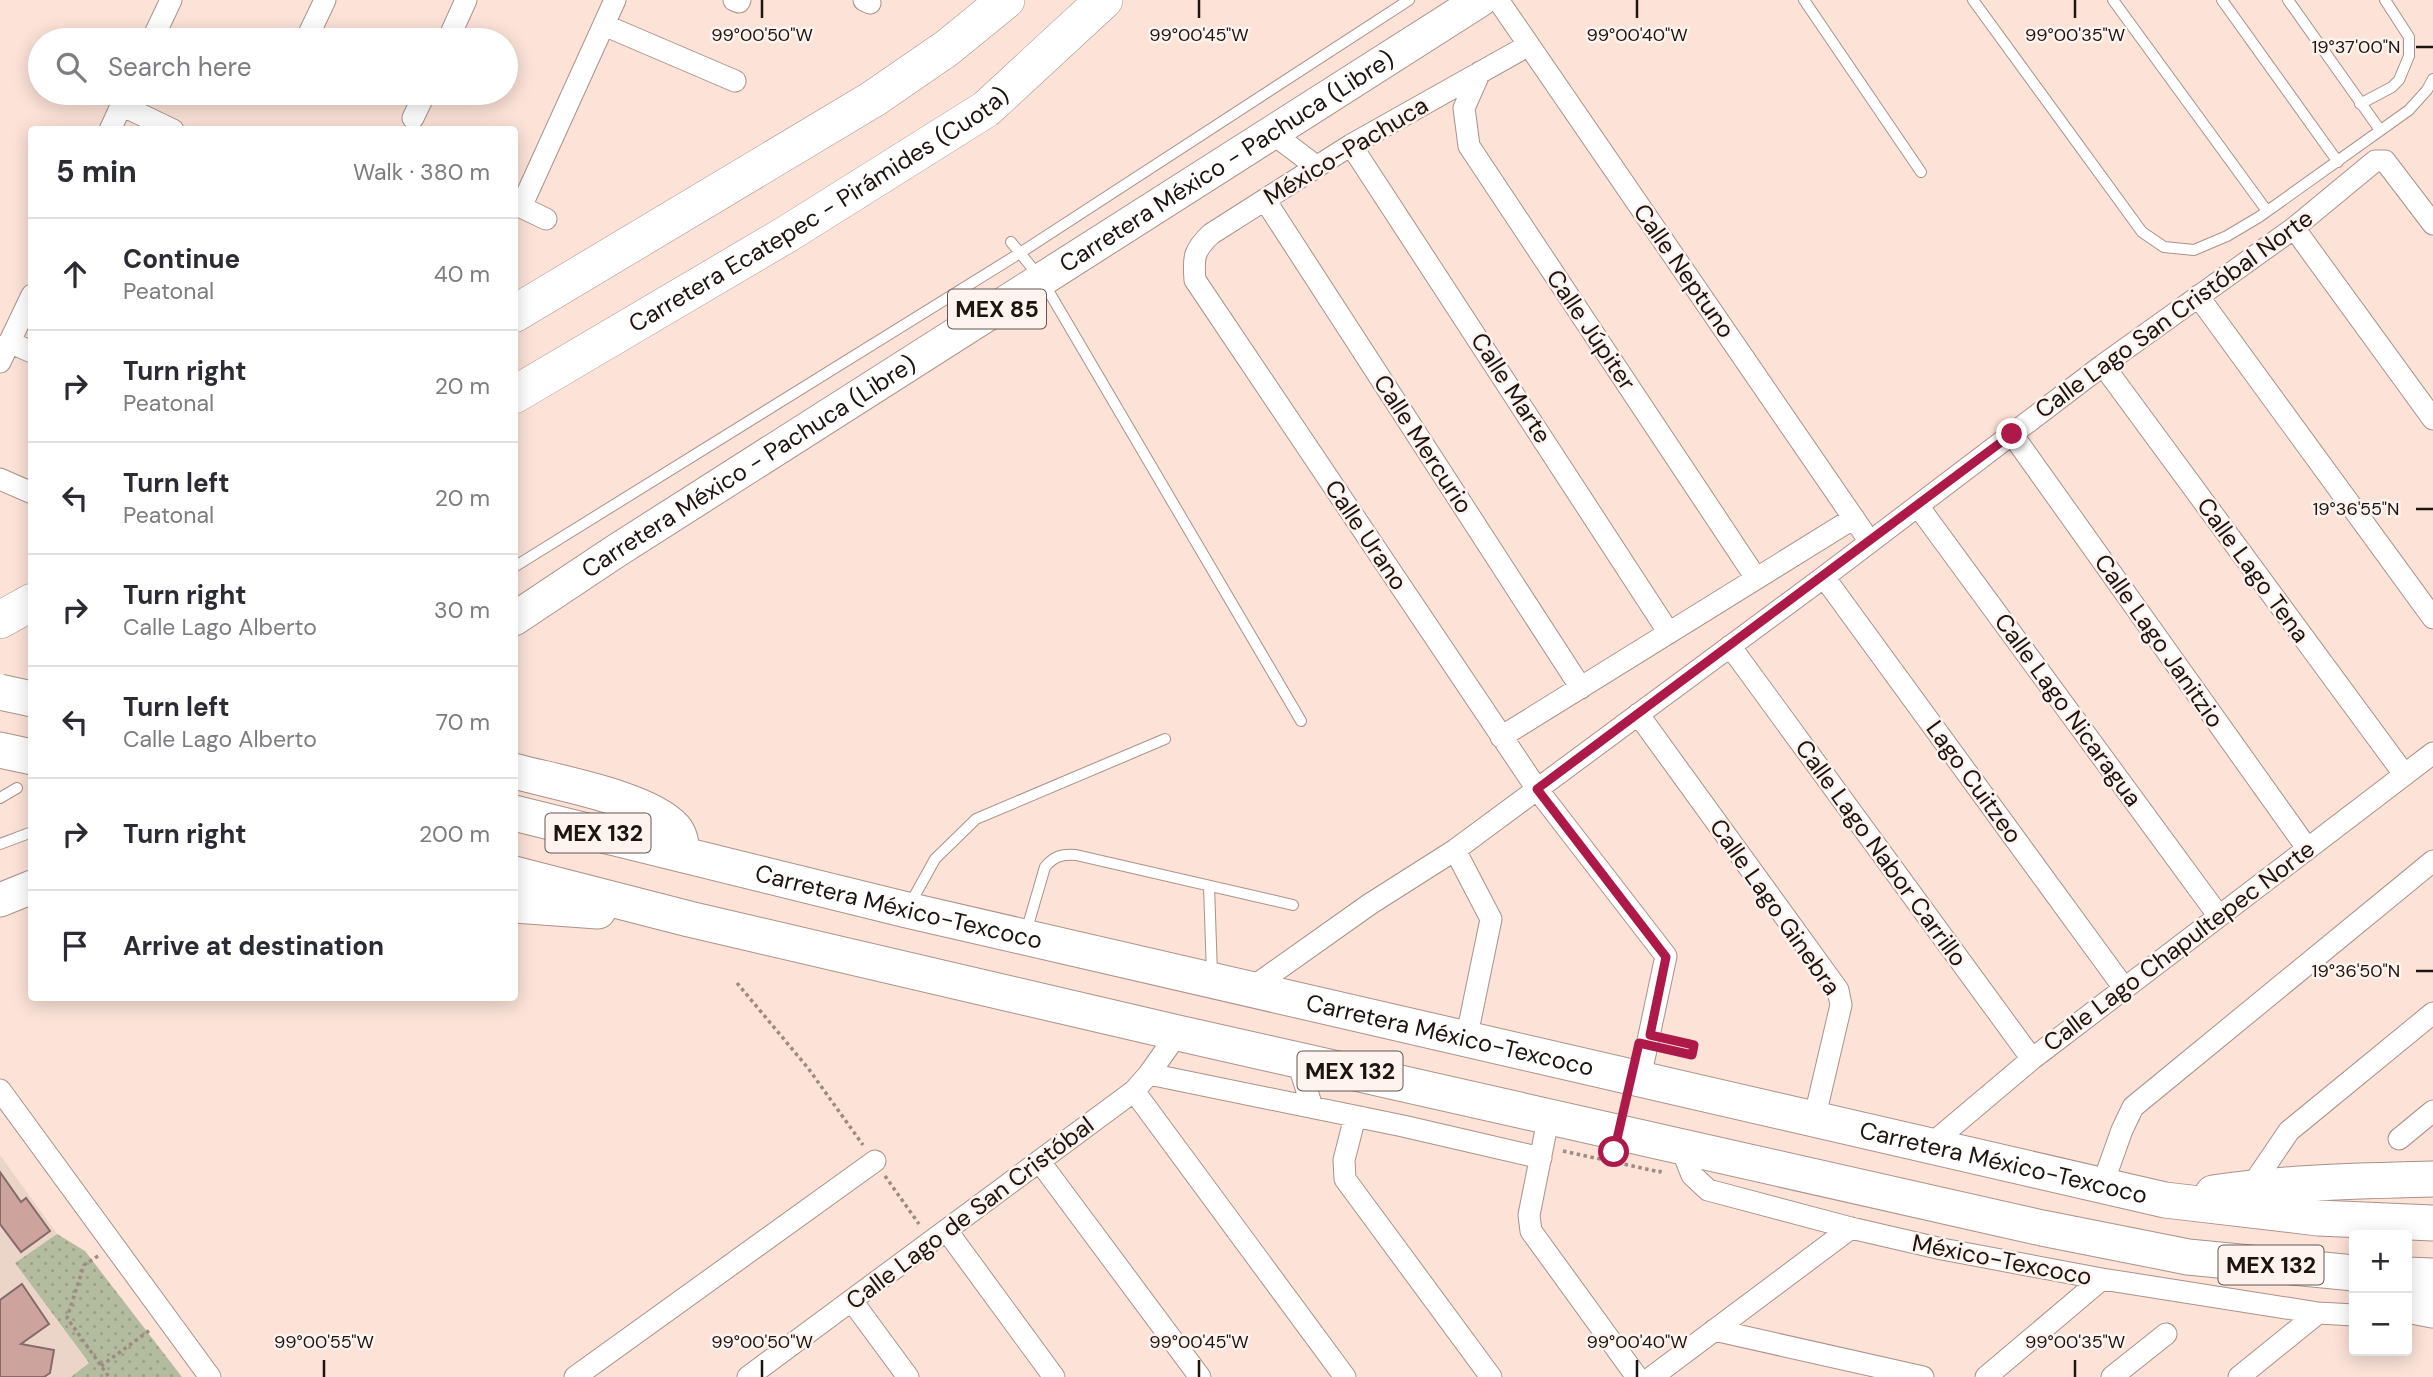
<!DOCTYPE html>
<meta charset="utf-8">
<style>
body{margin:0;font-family:"DM Sans",sans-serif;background:#f7f7f7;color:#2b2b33}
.controls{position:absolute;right:21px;bottom:21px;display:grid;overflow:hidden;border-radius:7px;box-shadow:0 4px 18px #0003}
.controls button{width:63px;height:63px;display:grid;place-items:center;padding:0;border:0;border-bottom:2px solid #e1e1e2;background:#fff;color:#2b2b33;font:35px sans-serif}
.stop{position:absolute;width:21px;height:21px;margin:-16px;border:5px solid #ad1a49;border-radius:50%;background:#fff}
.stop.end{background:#ad1a49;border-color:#fff;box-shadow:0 2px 7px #0008}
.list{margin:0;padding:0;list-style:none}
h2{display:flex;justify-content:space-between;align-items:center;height:91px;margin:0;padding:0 28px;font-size:30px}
h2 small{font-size:23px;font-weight:400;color:#7c7c81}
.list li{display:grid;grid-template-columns:46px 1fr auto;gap:21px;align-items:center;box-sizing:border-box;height:112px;padding:0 28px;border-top:2px solid #e1e1e2}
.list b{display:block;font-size:26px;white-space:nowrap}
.list p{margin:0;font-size:23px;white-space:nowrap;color:#7c7c81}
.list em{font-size:23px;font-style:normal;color:#7c7c81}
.icon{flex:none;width:38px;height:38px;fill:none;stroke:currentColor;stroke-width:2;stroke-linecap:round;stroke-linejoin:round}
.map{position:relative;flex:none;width:2433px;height:1377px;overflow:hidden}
.search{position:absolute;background:#fff;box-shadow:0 4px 18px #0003;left:28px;top:28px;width:490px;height:77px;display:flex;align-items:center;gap:18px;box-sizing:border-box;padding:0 24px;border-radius:38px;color:#7c7c81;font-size:26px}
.panel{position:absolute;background:#fff;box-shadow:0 4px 18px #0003;left:28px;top:126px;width:490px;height:875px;border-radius:7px}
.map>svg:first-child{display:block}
</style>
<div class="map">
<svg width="2433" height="1377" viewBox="0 0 2433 1377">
<defs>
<pattern id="park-dots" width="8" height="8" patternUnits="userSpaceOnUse" patternTransform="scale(1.75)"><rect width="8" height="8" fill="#b4bc9f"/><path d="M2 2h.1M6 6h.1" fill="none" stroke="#9aa188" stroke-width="1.8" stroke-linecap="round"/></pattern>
</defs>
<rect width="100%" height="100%" fill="#fce2d7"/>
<path fill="#ebd5c8" d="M0,1155L57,1234L16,1264L89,1364L71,1377H0Z"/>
<path fill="url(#park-dots)" d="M57,1234L85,1251L182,1377H71L89,1363L15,1263Z"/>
<path fill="#cda39e" stroke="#846b69" stroke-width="2" d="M0,1172L21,1202L26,1198L50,1231L21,1252L0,1224Z
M22,1284L49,1324L21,1344L54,1350L50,1373L44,1377H0V1300Z"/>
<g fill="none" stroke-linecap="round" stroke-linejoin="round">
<g stroke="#aa9289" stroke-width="12">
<path id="service" d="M1804,0L1921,172
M1973,0L2142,232L2164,247L2194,250L2227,236L2259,217L2409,110L2427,90L2433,79
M2113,0L2267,211
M2222,0L2338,162
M2288,0L2380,130
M2360,104L2392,87L2399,80L2409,56V37L2385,0
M1011,242L1042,280L1301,721
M514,567L1020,253L1409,0
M0,798L17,788
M0,844L32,832
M1209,886L1212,974
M910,904L935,859L976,819L1165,739
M1026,932L1045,867C1054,856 1062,854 1076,855L1293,905"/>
</g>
<g stroke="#aa9289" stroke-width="23">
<path id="minor" d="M734,0L739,2L740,0
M864,0L870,3
M1498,0L1870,542
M604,25L735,81
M152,40L171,0
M306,40L325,0
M448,40L466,0
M1529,45L1351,145L1211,234C1194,250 1193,257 1195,280L1537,789L1666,956L1640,1078
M1480,72L1464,108L1469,146L1756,578
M121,105L173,130
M413,118L425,93
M110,130L126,95
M1272,133L1317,167
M1351,145L1669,633
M1265,200L1581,688
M546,219L521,207L615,0
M2294,228L2433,419
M2198,296L2433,618
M9,342L32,352
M0,362L32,295
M2103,365L2404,774
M2012,434L2307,848
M0,479L32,493
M1918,506L2218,915
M1824,577L2124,988
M1730,646L2032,1059
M1638,714L1838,990L1841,1005L1814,1120
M1501,737L1854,518
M1455,850L1491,919L1466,1040
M1250,989L1370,904L1455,850L1824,577L2103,365L2294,228L2375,161H2385L2433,224
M1297,1059L1312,1107
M1149,1074L1403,1126L1541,1158
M0,1090L210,1377
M1134,1091L1345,1377
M1549,1115L1529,1215L1531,1231L1637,1377
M1355,1117L1344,1160L1345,1179L1491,1377
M2399,1139L2433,1111
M1680,1145L1692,1175L1708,1190L1851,1228L1942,1249L2102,1279L2318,1313L2354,1315
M1929,1146L2032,1059L2433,753
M1040,1162L1200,1377
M2102,1186L2122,1130L2133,1107L2433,861
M2251,1187L2289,1131L2433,1013
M947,1231L1054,1377
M852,1301L908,1377
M1714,1330L1923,1377
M575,1377L875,1161
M748,1377L1134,1091L1149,1074L1178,1033
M1652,1377L1851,1228
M1986,1377L2102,1279
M2112,1377L2166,1334
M2239,1377L2318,1313"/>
</g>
<g stroke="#aa9289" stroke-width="35">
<g id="primary">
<path id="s1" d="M514,619L616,551L1480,0"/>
<path d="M0,900L32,887"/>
</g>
</g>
<g stroke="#aa9289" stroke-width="37">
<g id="trunk">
<path d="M0,750L32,757"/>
<path d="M514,771C554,782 647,798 674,828C681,836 681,845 682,854"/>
<path id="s2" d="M514,813L907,910L2165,1200L2318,1218L2433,1223"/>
<path d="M514,874L689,919L1178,1033L2042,1228L2188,1257L2354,1273"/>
<path d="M514,905L598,911"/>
<path d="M2213,1193C2286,1182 2360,1181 2433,1179"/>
<path d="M2407,1275L2433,1276"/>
<path d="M2407,1305L2433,1310"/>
</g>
</g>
<g stroke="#aa9289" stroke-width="38">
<g id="motorway">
<path d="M514,314L873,99L947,48L1006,0"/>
<path id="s3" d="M514,395L787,234L986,109L1104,0"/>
<path d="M0,620L32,602"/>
</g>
</g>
<path stroke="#9d8a82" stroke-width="3.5" stroke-dasharray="3.5 3.5" stroke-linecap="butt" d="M737,983L808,1068L863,1145
M1669,1039L1694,1045L1692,1055
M1563,1151L1660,1172L1661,1167
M885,1176L919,1224
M98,1256L84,1265L67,1318L109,1377
M101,1366L150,1330"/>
<use href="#service" stroke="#fff" stroke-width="10"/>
<use href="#minor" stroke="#fff" stroke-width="21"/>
<use href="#primary" stroke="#fff" stroke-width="33"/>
<use href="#trunk" stroke="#fff" stroke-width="35"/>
<use href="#motorway" stroke="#fff" stroke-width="37"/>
<g stroke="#aa9289" stroke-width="37" stroke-linecap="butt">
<path id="trunk-bridge" d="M0,692L32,699"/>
</g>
<path stroke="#9d8a82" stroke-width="3.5" stroke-dasharray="3.5 3.5" stroke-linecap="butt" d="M1614,1152L1639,1043L1692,1055"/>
<use href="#trunk-bridge" stroke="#fff" stroke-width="35"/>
</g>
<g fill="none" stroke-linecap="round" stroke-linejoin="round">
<path stroke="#ad1a49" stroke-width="9" d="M1614,1152L1639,1043L1692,1055L1694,1045L1650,1035L1666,957L1537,789L2012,434"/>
</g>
<path fill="none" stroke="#1d1410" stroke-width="2.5" d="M762,0V18M1199,0V18M1637,0V18M2075,0V18M2416,47H2433M2416,509H2433M2416,971H2433M324,1360V1377M762,1360V1377M1199,1360V1377M1637,1360V1377M2075,1360V1377"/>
<g text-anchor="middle" stroke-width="5" stroke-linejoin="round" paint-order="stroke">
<g fill="#fef3ef" stroke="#605753" stroke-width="2">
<rect x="948" y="289.5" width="98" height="39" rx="5"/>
<rect x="545.5" y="813.5" width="105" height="39" rx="5"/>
<rect x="1297.5" y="1051.5" width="105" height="39" rx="5"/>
<rect x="2218.5" y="1245.5" width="105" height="39" rx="5"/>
</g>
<g font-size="23" font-weight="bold" fill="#1d1410">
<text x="997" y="317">MEX 85</text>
<text x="598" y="841">MEX 132</text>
<text x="1350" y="1079">MEX 132</text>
<text x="2271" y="1273">MEX 132</text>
</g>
<g font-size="24" fill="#1d1410" stroke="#fef3ef">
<text transform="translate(1346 151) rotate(-31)" y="8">México-Pachuca</text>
<text dy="8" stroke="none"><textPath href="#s1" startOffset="847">Carretera México - Pachuca (Libre)</textPath></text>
<text dy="8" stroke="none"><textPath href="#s3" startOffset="357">Carretera Ecatepec - Pirámides (Cuota)</textPath></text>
<text transform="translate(1684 271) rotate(55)" y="8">Calle Neptuno</text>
<text transform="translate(2174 314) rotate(-36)" y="8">Calle Lago San Cristóbal Norte</text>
<text transform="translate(1591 330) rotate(56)" y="8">Calle Júpiter</text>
<text transform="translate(1511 388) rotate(57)" y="8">Calle Marte</text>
<text transform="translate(1423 444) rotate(57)" y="8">Calle Mercurio</text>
<text dy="8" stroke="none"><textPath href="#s1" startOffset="280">Carretera México - Pachuca (Libre)</textPath></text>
<text transform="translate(1366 535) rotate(56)" y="8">Calle Urano</text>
<text transform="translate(2253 570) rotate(54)" y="8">Calle Lago Tena</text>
<text transform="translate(2159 641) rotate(55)" y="8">Calle Lago Janitzio</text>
<text transform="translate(2068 710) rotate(54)" y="8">Calle Lago Nicaragua</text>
<text transform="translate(1974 782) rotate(54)" y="8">Lago Cuitzeo</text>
<text transform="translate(1881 853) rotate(54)" y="8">Calle Lago Nabor Carrillo</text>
<text dy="8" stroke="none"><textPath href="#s2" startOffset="396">Carretera México-Texcoco</textPath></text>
<text transform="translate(1775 907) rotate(55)" y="8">Calle Lago Ginebra</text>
<text transform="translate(2179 946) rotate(-37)" y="8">Calle Lago Chapultepec Norte</text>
<text dy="8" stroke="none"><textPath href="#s2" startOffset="962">Carretera México-Texcoco</textPath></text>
<text dy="8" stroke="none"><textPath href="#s2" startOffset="1530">Carretera México-Texcoco</textPath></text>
<text transform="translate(970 1213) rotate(-37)" y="8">Calle Lago de San Cristóbal</text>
<text transform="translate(2002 1260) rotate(11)" y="8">México-Texcoco</text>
</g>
</g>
<g font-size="18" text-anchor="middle" fill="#1d1410" stroke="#fef3ef" stroke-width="5" stroke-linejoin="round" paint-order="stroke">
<text x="762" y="41">99°00'50"W</text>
<text x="1199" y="41">99°00'45"W</text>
<text x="1637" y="41">99°00'40"W</text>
<text x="2075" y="41">99°00'35"W</text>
<text x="2356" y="53">19°37'00"N</text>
<text x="2356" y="515">19°36'55"N</text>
<text x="2356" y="977">19°36'50"N</text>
<text x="324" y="1348">99°00'55"W</text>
<text x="762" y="1348">99°00'50"W</text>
<text x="1199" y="1348">99°00'45"W</text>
<text x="1637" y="1348">99°00'40"W</text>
<text x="2075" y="1348">99°00'35"W</text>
</g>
</svg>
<div class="controls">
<button>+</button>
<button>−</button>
</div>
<div class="stop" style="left:1614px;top:1152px"></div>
<div class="stop end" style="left:2012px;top:434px"></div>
<div class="search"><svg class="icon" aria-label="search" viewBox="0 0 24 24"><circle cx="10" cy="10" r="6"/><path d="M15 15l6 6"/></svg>Search here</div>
<section class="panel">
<h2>5 min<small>Walk · 380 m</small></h2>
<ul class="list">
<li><svg class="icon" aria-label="ahead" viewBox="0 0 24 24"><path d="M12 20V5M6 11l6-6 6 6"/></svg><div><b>Continue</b><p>Peatonal</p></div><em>40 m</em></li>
<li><svg class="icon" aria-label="right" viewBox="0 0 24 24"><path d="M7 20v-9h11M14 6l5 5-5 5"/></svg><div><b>Turn right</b><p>Peatonal</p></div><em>20 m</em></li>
<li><svg class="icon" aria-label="left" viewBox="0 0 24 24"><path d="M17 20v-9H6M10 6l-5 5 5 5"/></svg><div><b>Turn left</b><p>Peatonal</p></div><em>20 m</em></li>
<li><svg class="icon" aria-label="right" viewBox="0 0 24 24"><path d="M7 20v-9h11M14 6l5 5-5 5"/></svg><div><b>Turn right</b><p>Calle Lago Alberto</p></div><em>30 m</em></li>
<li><svg class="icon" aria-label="left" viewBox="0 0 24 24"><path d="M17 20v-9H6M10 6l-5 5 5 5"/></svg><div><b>Turn left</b><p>Calle Lago Alberto</p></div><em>70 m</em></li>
<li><svg class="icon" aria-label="right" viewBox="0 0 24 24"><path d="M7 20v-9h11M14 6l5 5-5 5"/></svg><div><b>Turn right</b></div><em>200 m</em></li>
<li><svg class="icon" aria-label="arrive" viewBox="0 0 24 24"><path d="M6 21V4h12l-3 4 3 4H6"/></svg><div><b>Arrive at destination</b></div></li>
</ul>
</section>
</div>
